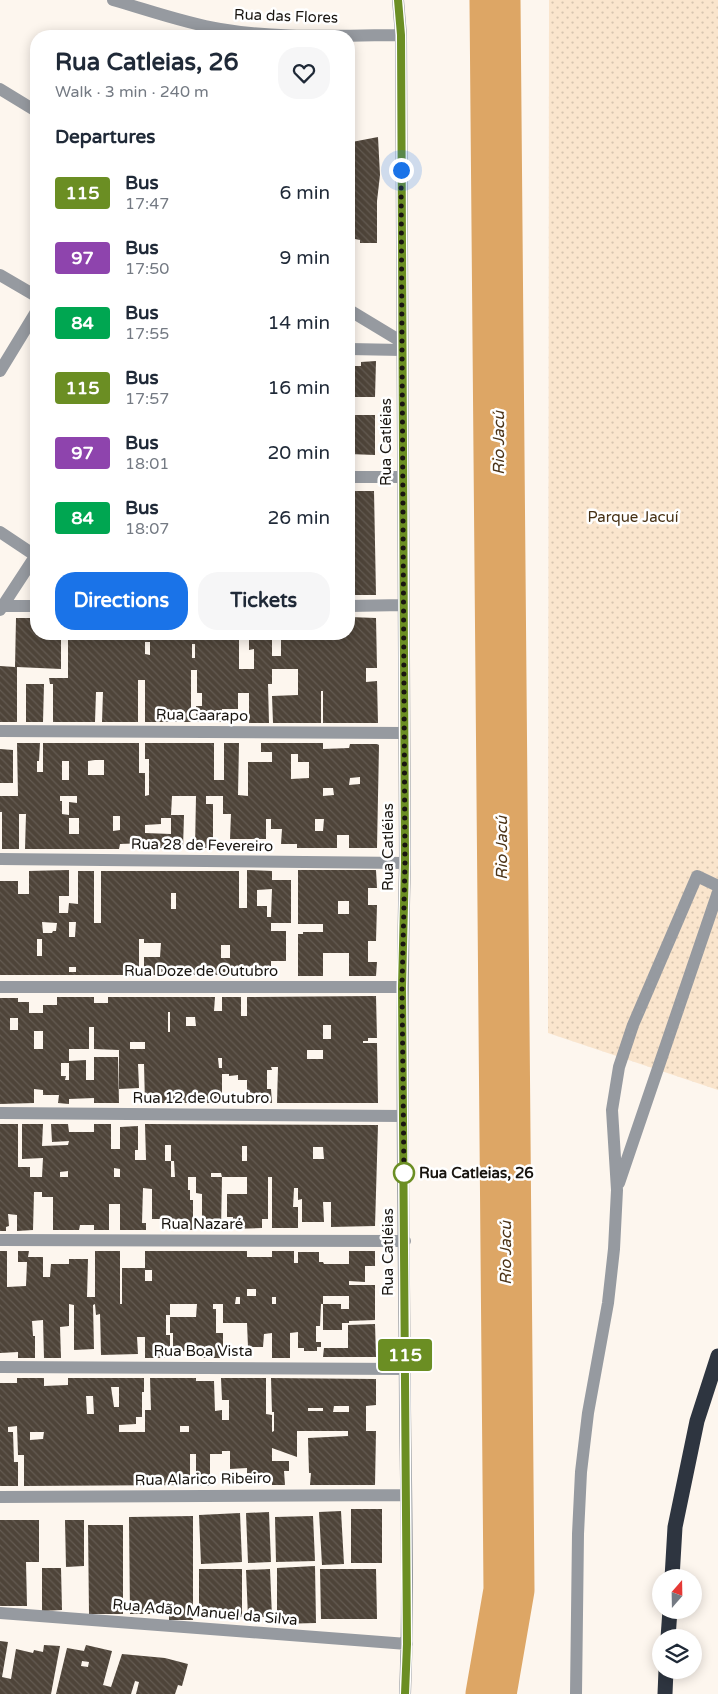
<!DOCTYPE html>
<meta charset="utf-8">
<style>
body{margin:0;font-family:"Varela Round",sans-serif;background:#f6f6f7;color:#1f2937;height:100vh;display:flex;flex-direction:column;font-size:19px;white-space:nowrap}
*{box-sizing:border-box;margin:0}
p{font-size:16px;color:#747a83}
.icon{flex:none;width:28px;height:28px;fill:none;stroke:currentColor;stroke-width:2;stroke-linecap:round;stroke-linejoin:round}
.map{position:relative;flex:1;overflow:hidden}
.side{position:absolute;left:30px;top:30px;width:325px;height:610px;display:flex;flex-direction:column;background:#fff;border-radius:20px;box-shadow:0 2px 12px #0003}
.side>*{flex:none}
.badge{padding:0 10px;border-radius:4px;font-size:18px;line-height:32px}
.needle{width:32px;rotate:20deg}
.buttons{position:absolute;left:652px;top:1569px;display:grid;gap:10px}
.buttons a{display:grid;place-items:center;width:50px;height:50px;border-radius:50%;background:#fff;box-shadow:0 2px 12px #0003;font-size:25px}
.you{position:absolute;width:25px;height:25px;margin:-12px;border:4px solid #fff;border-radius:50%;background:#1a73e8;box-shadow:0 0 0 8px #1a73e833}
.map>.badge{position:absolute;translate:-50% -50%;box-shadow:0 0 0 2px #fff}
h2{padding:0 25px;font-size:19px;line-height:45px}
.round{display:grid;place-items:center;flex:none;width:52px;height:52px;border-radius:20px;background:#f6f6f7}
.headline{display:flex;align-items:center;justify-content:space-between;height:85px;padding:0 25px}
h1{font-size:24px;font-weight:700;line-height:38px}
.primary-button{display:flex;gap:10px;margin-top:auto;padding:10px 25px}
.primary-button a{flex:1;height:58px;border-radius:20px;background:#1a73e8;color:#fff;font-size:20px;font-weight:700;line-height:58px;text-align:center}
.primary-button a+a{background:#f6f6f7;color:#1f2937}
ul{padding:0;list-style:none}
li{display:flex;align-items:center;gap:15px;height:65px;padding:0 25px}
li div{flex:1}
li b{display:block;font-size:19px}
li em{font-style:normal}
li .badge{min-width:55px;font-weight:700;text-align:center}
.map>svg:first-child{display:block}
.park{fill:url(#park-dots)}
.lines{fill:none;stroke-linecap:round;stroke-linejoin:round}
.river{stroke:#dda665;stroke-width:51}
.building{fill:url(#building-back-hatch);fill-rule:evenodd}
.minor{stroke:#969aa0;stroke-width:12}
.highway{stroke:#2e3540;stroke-width:15}
.line-casing{stroke:#fff;stroke-width:11}
.line{stroke:#6b8e23;stroke-width:8}
.walk{stroke:#191510;stroke-width:5;stroke-dasharray:0 9}
.stop-dot{fill:#fff;stroke:#6b8e23;stroke-width:2.5}
.labels{text-anchor:middle;dominant-baseline:central;stroke-width:5;stroke-linejoin:round;paint-order:stroke}
.street-label{font-size:15px;fill:#191510;stroke:#fff}
.park-label{font-size:15px;fill:#463013;stroke:#fff}
.stop-label{font-size:15px;font-weight:bold;fill:#191510;stroke:#fff;text-anchor:start}
.water-label{font-size:16px;font-style:italic;fill:#4b3317;stroke:#fff}
</style>
<div class="map">
<svg width="718" height="1694" viewBox="0 0 718 1694">
<defs>
<pattern id="park-dots" width="8" height="8" patternUnits="userSpaceOnUse" patternTransform="scale(1.25)"><rect width="8" height="8" fill="#fae5cd"/><path d="M2 2h.1M6 6h.1" fill="none" stroke="#d6c4af" stroke-width="1.8" stroke-linecap="round"/></pattern>
<pattern id="building-back-hatch" width="6" height="6" patternUnits="userSpaceOnUse" patternTransform="scale(1.25)"><rect width="6" height="6" fill="#4e4439"/><path d="M-1 5l2 2M0 0l6 6M5-1l2 2" fill="none" stroke="#645b52"/></pattern>
</defs>
<rect width="100%" height="100%" fill="#fdf6ee"/>
<path class="park" d="M549 0H718V1090L548 1033Z"/>
<g class="lines">
<path class="river" d="M491 1694 509 1590 495 0"/>
</g>
<path class="building" d="M378 137 380 175 377 201V243H360V240L355 239V224L352 225V219H349V201H354V196H349V158H353L352 142Z
M376 361 375 397H350L349 366H361V362Z
M349 415H375V455L349 454Z
M349 491H374L376 595H349Z
M349 617 376 618 377 668H366V682L377 681 378 723H323V691H321V723H273L272 696 298 695V669H272V684H268L269 723H249V693H238V709H222L221 722H196V706H202V693H197V670H191V722H145V680H138V722H102L103 692H96L95 722H53V684H50L49 678H68V636H76V634L146 635V634H239V669H254V649L249 650V634H349ZM272 640H281V656H272ZM145 642H150V655L145 654ZM192 644H195V658H192Z
M16 618H36V634H61V669L17 667V722H0V666L15 667Z
M26 684H44L43 722H26Z
M17 743H40L39 761H37V772H43V743H139V773H145V796L149 795V759H145V743H214V780H224V743H239L238 795 248 796V762H272V752H261V743H323V749L349 748 350 744H377L379 745 377 848H349V835H337V848H297V844H281L282 829H271V819H266V839H230L231 814H223V796H206V804H213V848H195L196 796H172L171 815H184L183 848H145V843L120 844 119 849H25L26 814H19V849H2V812H0V796H18ZM291 754H298V762H309V778L291 779ZM95 760H104V775H88V761ZM62 761H69V780H62ZM360 777V784L349 785 350 778ZM323 788H333L334 795 323 796ZM60 796H77V803L69 802V815L62 814V801H60ZM113 816H120V830L113 831ZM69 818H79V834H69ZM161 818H171V834L145 833V825L161 824ZM315 819H324L323 831H315Z
M0 749 13 750V783H0Z
M69 870V896H59V913H68L69 903 78 904V871H94V923H101V871H239V908H247V870L272 871V880H291V923H271V931H286V961H271V967H246V975H0V881H18V894H29V871ZM272 889 271 917H267V906H257V890ZM171 893H176V909H171ZM42 922 57 923 56 931H53L52 933H43ZM69 922H76L75 937H69ZM37 939H42V956H37ZM139 939H144V943H161L160 957H144V967H139ZM221 945H230V958H221ZM69 967H76V972H69Z
M298 870H376L377 888H368V905H377L376 941H368V962H377L376 976H349V953H323V976H298V934H303V932H323V924H298ZM338 901H349V914H338Z
M376 996 377 1038H368V1041H363V1043H377L378 1103H277L278 1067H271L272 1070H267V1089H271L272 1103H247V1080H238V1075L229 1076V1074H222V1103H145L144 1064H138L139 1088 119 1089V1050L94 1049V1027H89V1049H69V1061L86 1060V1080H94V1057H118L119 1103H94V1098L69 1099V1104L58 1103 59 1095H43V1090L34 1089V1103L0 1104V998H18V1002H29V1013H43V1005H57V997H94V1003H108V997H215L214 1011H222V997H241V1016H247V997ZM168 1012H170V1032H168ZM186 1017H195L196 1026H186ZM10 1018H18V1030H10ZM323 1025H331V1039H323ZM34 1031H43V1049H34ZM130 1042H145V1049H130ZM307 1050H323V1059H307ZM218 1058H222V1068H219ZM61 1063H69V1080H65L66 1076H61Z
M0 1124H18V1167H30V1177H42L43 1158 22 1159V1124H43L42 1146 68 1145 69 1141 52 1142 51 1124H68L69 1132H94V1124H111V1149H120V1127L138 1126V1150H135V1160H146L145 1124 378 1125 375 1226 331 1227V1202H323L324 1222H302V1199L298 1200V1188H294L293 1207H298V1228H272V1177H268V1219H262V1228L233 1229V1217H227V1194H247V1177H222L221 1173H211V1177H222L221 1229 202 1230V1194L196 1193V1177H188V1190H190V1200H193V1219H196V1230H171V1219H152V1189L143 1188 142 1223H146V1230H120V1204H109V1230H94V1225H80L79 1230H53V1197H42V1192H34L33 1230 17 1231V1215L8 1214 9 1226 6 1227V1231H0ZM165 1145H171V1161H174L175 1177H171V1161H165ZM242 1146H247V1161H242ZM313 1147H323L324 1159H313ZM114 1168 120 1169V1177H114ZM68 1171V1177H60V1172Z
M0 1251H7V1287L26 1286 27 1262H18V1251H29L28 1257H43V1277H50L51 1264H69V1259H88L87 1297H95V1251H120V1304H122V1268H145V1251H247V1257H272V1251H294V1263H298V1252H319V1262H323L324 1264H349V1251H375V1266H365V1282L349 1281V1285H375V1320L349 1321V1323H342V1330H323V1304H341V1309H349V1296H323V1304H321L320 1326H316V1342H321V1347H317V1351H304V1348H298V1332L290 1333V1358H272V1333L264 1334 263 1347H248L247 1323H223V1304H213V1309H216V1333H223V1358H197V1351H173V1333H170V1317H196L197 1304H170V1315H166V1335H170V1358H145V1337H137L138 1354 101 1355 100 1314 96 1315 95 1304 93 1305 94 1349 74 1350V1305L69 1304V1326L60 1327 61 1358H44L43 1320 32 1321 33 1336H35V1358H18V1352L0 1353ZM145 1270H152V1281H145ZM247 1289H256V1296H247ZM236 1297H240V1304H235ZM272 1297H276V1304H272Z
M375 1324 376 1357H323L324 1348H348V1325Z
M17 1378H44V1386L68 1385V1378H144V1392H142V1417H136V1424L119 1425V1432H145V1410H151L150 1378H196V1381H214L215 1411 222 1410V1420H229V1400H222L221 1378H266V1414L272 1415V1432L274 1431V1412H272L271 1378 376 1379V1405L366 1406V1431H376L375 1485H310L311 1473H309L308 1438 348 1436V1431H297V1457L272 1448V1461H289V1471H284L285 1485H272V1476H247V1468L230 1469V1451H222V1454H210V1486L196 1485V1454H190V1485L24 1486V1455H18L17 1426 8 1427V1432H13L14 1462H18V1486H0V1383H17ZM111 1387H119V1407H114ZM86 1396H93L94 1414H87ZM334 1406H349V1412H333ZM308 1408H323V1411H308ZM180 1426H189V1432H180ZM30 1432H44L43 1439 30 1440Z
M351 1509H382V1563H351Z
M341 1511 344 1564 322 1565 319 1512Z
M269 1512 271 1562 248 1563 246 1513Z
M240 1513 242 1562 201 1564 199 1515Z
M193 1516V1620H169V1607H150V1614H130L129 1517Z
M313 1516 315 1561 276 1562 275 1517Z
M0 1520H39V1562H26L27 1606H0Z
M65 1520H84V1566L66 1567Z
M88 1525H123V1614H89Z
M315 1566 316 1623 277 1624V1568Z
M42 1568H61L62 1610 42 1611Z
M199 1569H242V1617L199 1618Z
M270 1569 272 1617H248L246 1570Z
M320 1569H376L377 1619H321Z
M0 1641 8 1642 2 1677 11 1679 16 1649 33 1653 34 1650 43 1652 44 1645 60 1646 51 1694H0Z
M86 1645 112 1651 103 1685 111 1687 122 1654 165 1658 188 1664 182 1686 178 1685 175 1694H136L139 1682 135 1681 131 1694H56L67 1648 84 1651ZM82 1661 89 1662 88 1667 81 1666Z"/>
<g class="lines">
<path class="minor" d="M113 0C148 10 184 23 220 29 277 39 343 35 401 35
M398 0 401 35 405 863C400 1044 404 1225 405 1406 406 1502 409 1598 405 1694
M0 89 36 111
M0 275 36 296
M349 310 402 342
M349 349 402 350
M0 371 36 312
M349 477H402
M0 532 36 556
M2 606H36
M349 606 403 605
M0 610 36 555
M0 731 404 733
M0 859 405 863
M0 987H402
M0 1113 402 1116
M619 1183 718 892
M0 1240 405 1241
M0 1367 405 1369
M0 1497 406 1495
M0 1613 407 1644
M576 1694 578 1534 581 1472 588 1413 608 1303 614 1249 617 1190 612 1110 619 1067 633 1025 697 876 718 886"/>
<path class="highway" d="M672 1578 675 1527 697 1421 718 1356
M668 1638 670 1610
M665 1694 666 1670"/>
</g>
<g class="lines">
<g class="line-casing">
<path id="line" d="M398 0 401 35 405 863 402 987 407 1644 405 1694"/>
</g>
<use href="#line" class="line"/>
<path class="walk" d="M401 170 405 863 402 987 404 1177V1173"/>
</g>
<circle class="stop-dot" cx="404" cy="1173" r="10"/>
<g class="labels">
<g class="street-label">
<text transform="translate(286 16) rotate(2)">Rua das Flores</text>
<text transform="translate(386 442) rotate(-90)">Rua Catléias</text>
<text transform="translate(202 715) rotate(1)">Rua Caarapo</text>
<text transform="translate(202 845) rotate(1)">Rua 28 de Fevereiro</text>
<text transform="translate(388 847) rotate(-90)">Rua Catléias</text>
<text x="201" y="971">Rua Doze de Outubro</text>
<text x="201" y="1098">Rua 12 de Outubro</text>
<text x="202" y="1224">Rua Nazaré</text>
<text transform="translate(388 1252) rotate(-90)">Rua Catléias</text>
<text x="203" y="1351">Rua Boa Vista</text>
<text transform="translate(203 1479) rotate(-1)">Rua Alarico Ribeiro</text>
<text transform="translate(205 1612) rotate(5)">Rua Adão Manuel da Silva</text>
</g>
<g class="park-label">
<text x="633" y="517">Parque Jacuí</text>
</g>
<g class="stop-label">
<text x="419" y="1173">Rua Catleias, 26</text>
</g>
<g class="water-label">
<text transform="translate(499 443) rotate(-90)">Rio Jacú</text>
<text transform="translate(502 848) rotate(-90)">Rio Jacú</text>
<text transform="translate(506 1253) rotate(-90)">Rio Jacú</text>
</g>
</g>
</svg>
<div class="buttons">
<a><svg class="needle" viewBox="-14 -14 28 28"><path d="M0-13l5 13h-10z" fill="#e53935"/><path d="M0 13l5-13h-10z" fill="#747a83"/></svg></a>
<a><svg class="icon" aria-label="layers" viewBox="0 0 24 24"><path d="M12 4l9 5-9 5-9-5zM3 14l9 5 9-5"/></svg></a>
</div>
<div class="you" style="left:401px;top:170px"></div>
<b class="badge" style="left:405px;top:1355px;background:#6b8e23;color:#fff">115</b>
<section class="side">
<div class="headline"><div><h1>Rua Catleias, 26</h1><p>Walk · 3 min · 240 m</p></div><a class="round"><svg class="icon" aria-label="heart" viewBox="0 0 24 24"><path d="M12 20l-8-8c-3-5 5-10 8-4 3-6 11-1 8 4z"/></svg></a></div>
<h2>Departures</h2>
<ul>
<li><span class="badge" style="background:#6b8e23;color:#fff">115</span><div><b>Bus</b><p>17:47</p></div><em>6 min</em></li>
<li><span class="badge" style="background:#8e44ad;color:#fff">97</span><div><b>Bus</b><p>17:50</p></div><em>9 min</em></li>
<li><span class="badge" style="background:#00a651;color:#fff">84</span><div><b>Bus</b><p>17:55</p></div><em>14 min</em></li>
<li><span class="badge" style="background:#6b8e23;color:#fff">115</span><div><b>Bus</b><p>17:57</p></div><em>16 min</em></li>
<li><span class="badge" style="background:#8e44ad;color:#fff">97</span><div><b>Bus</b><p>18:01</p></div><em>20 min</em></li>
<li><span class="badge" style="background:#00a651;color:#fff">84</span><div><b>Bus</b><p>18:07</p></div><em>26 min</em></li>
</ul>
<div class="primary-button"><a>Directions</a><a>Tickets</a></div>
</section>
</div>
